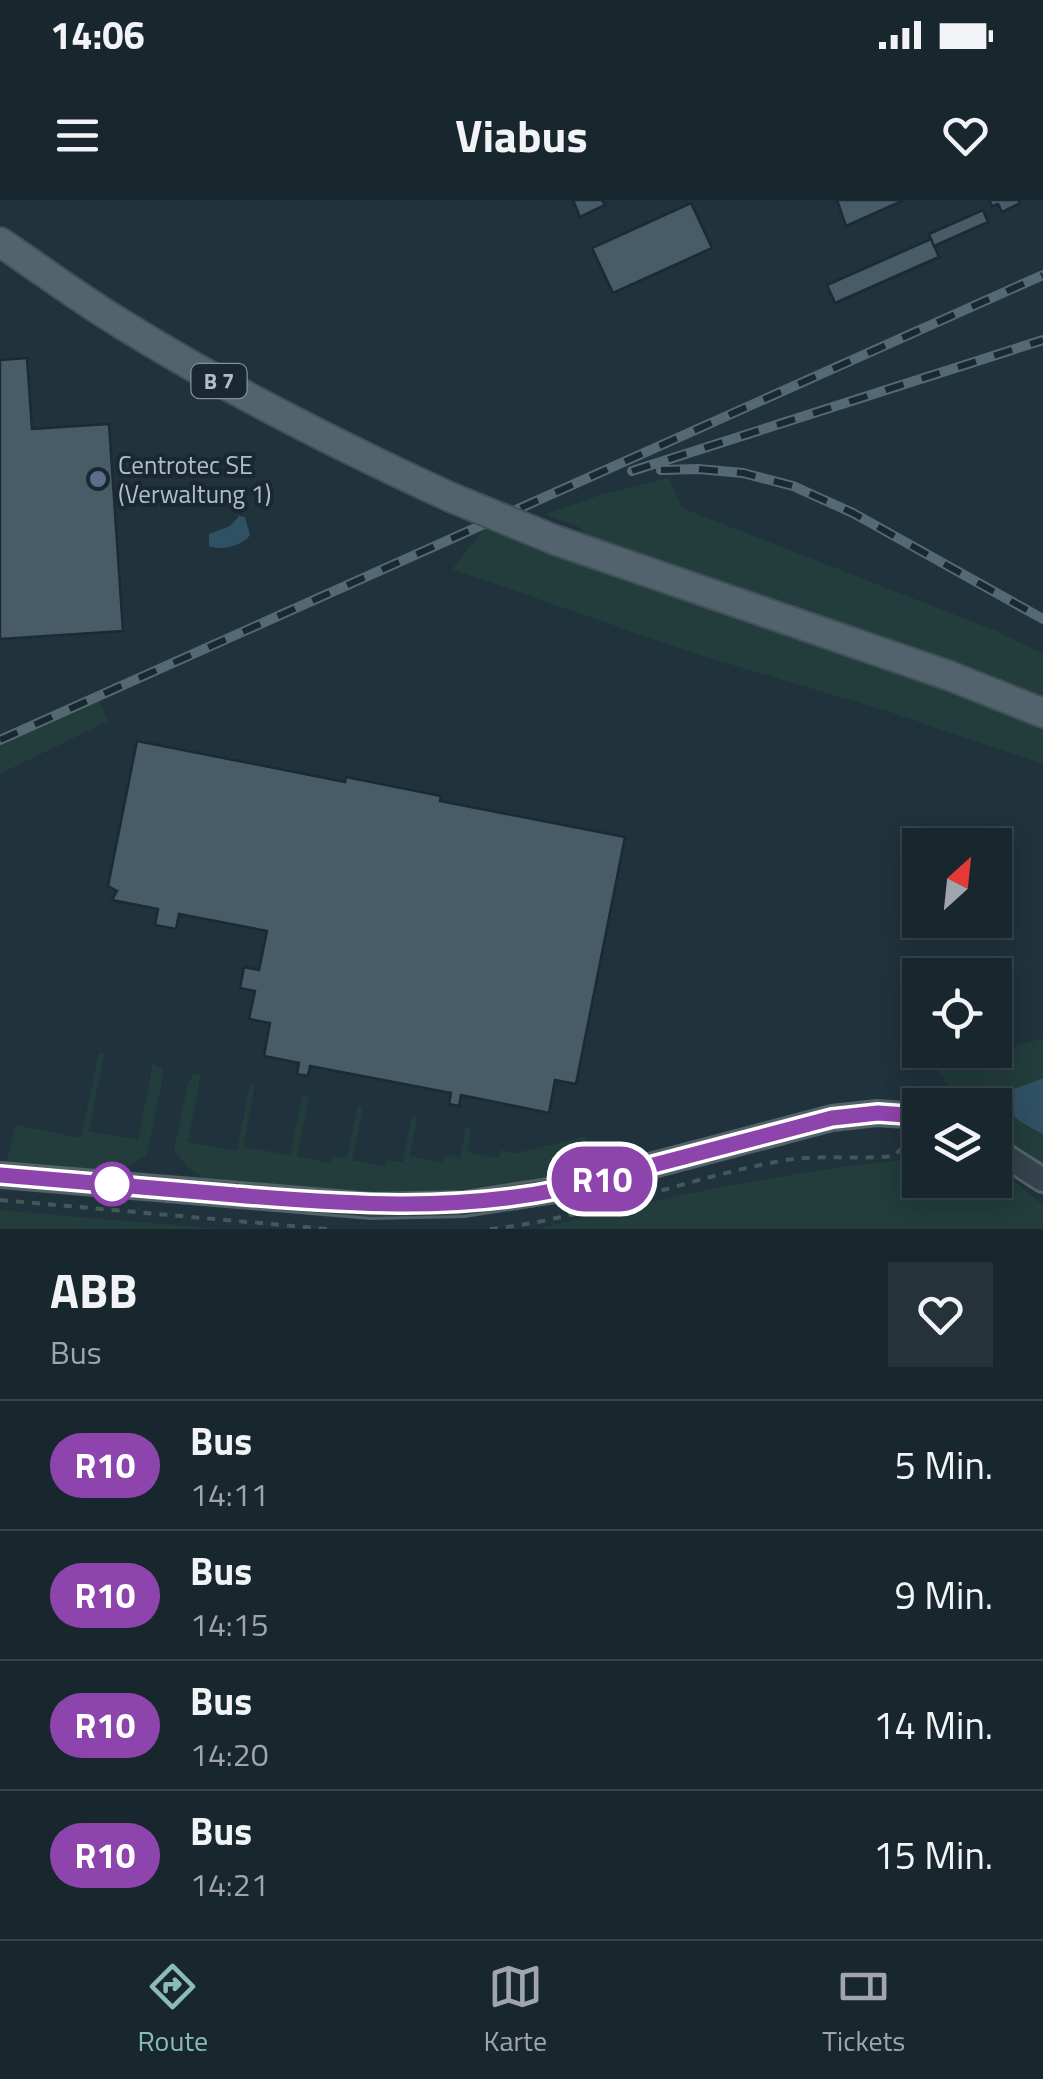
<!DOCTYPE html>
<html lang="de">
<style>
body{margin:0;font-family:"Titillium Web",sans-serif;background:#253239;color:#f1f3f6;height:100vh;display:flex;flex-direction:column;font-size:38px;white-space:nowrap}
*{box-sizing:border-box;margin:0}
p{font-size:32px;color:#9fa5aa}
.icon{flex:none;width:55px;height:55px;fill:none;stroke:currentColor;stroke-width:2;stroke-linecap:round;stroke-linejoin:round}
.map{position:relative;height:1029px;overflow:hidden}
.side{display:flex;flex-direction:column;background:#18262d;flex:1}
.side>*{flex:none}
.badge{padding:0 20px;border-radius:32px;font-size:35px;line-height:65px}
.needle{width:65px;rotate:27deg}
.controls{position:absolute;left:902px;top:628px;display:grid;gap:20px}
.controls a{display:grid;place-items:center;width:110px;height:110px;border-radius:0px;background:#18262d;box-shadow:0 5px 25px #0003,0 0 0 2px #364349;font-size:50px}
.map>.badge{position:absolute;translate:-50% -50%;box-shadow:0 0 0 5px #fff}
.round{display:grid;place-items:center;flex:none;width:105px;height:105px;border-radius:0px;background:#253239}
.overview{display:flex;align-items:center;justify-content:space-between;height:170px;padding:0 50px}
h1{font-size:48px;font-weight:700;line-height:75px}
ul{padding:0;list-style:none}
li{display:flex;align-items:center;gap:30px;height:130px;padding:0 50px;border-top:2px solid #364349}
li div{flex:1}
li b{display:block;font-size:38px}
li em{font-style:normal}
li .badge{min-width:110px;font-weight:700;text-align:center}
.status{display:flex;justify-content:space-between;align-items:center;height:70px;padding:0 50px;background:#18262d;direction:ltr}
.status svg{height:28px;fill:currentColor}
header{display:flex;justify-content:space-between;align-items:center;height:130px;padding:0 50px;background:#18262d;font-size:45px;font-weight:700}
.menu{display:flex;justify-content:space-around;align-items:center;height:140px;border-top:2px solid #364349;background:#18262d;font-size:28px;color:#9fa5aa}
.menu a{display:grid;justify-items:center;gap:5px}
.menu .selected{color:#8bbbb9}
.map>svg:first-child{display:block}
.green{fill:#223d3b}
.water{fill:#305163}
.building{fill:#485c68;stroke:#1b2a33;stroke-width:2.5}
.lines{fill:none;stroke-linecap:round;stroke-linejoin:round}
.tertiary-casing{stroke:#52616a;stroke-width:28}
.primary-casing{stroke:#404f58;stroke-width:32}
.path{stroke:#405a57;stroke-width:4;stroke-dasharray:8 8;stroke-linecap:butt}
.tertiary{stroke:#34434c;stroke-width:22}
.primary{stroke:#52636d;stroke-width:28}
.rail-casing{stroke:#556974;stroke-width:10}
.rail{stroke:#192831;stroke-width:6;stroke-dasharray:19;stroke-linecap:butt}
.primary-bridge-casing{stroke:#404f58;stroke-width:32;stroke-linecap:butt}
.primary-bridge{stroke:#52636d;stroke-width:28}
.line-casing{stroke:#fff;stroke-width:22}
.line{stroke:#8e44ad;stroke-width:15}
.service-dot{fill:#5c6f8a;stroke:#192831;stroke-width:4}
.stop-dot{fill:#fff;stroke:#8e44ad;stroke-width:5}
.labels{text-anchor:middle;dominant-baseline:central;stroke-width:8;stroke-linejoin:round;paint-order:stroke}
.shield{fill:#192831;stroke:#82919b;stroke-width:2.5}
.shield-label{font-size:22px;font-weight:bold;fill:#afbec8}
.poi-label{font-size:25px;fill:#afbec8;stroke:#192831;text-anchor:start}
</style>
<div class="status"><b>14:06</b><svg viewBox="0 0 49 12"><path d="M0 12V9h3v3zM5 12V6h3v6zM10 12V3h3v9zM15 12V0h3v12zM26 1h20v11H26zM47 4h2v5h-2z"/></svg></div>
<header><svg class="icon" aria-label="menu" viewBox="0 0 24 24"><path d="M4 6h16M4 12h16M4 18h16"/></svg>Viabus<svg class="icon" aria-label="heart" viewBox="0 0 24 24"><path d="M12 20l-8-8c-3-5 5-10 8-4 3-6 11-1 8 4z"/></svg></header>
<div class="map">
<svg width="1043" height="1029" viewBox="0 0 1043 1029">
<rect width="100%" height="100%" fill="#20323c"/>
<path class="green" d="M669 278 682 308 994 430 1043 454V499L579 334 581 328 545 314 603 294Z
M489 323 1043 526V564L887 511 693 453 452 369Z
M99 499 108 521 0 574V544Z
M1043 838V878L1011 890 1024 925 1043 934V964L995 936V905H962L936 868Z
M99 853 104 854 89 931 138 940 153 863 162 869 163 877 147 955 113 974 5 966 16 925 81 938Z
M201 873 188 942 237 951 250 883 255 884 243 947 290 955 303 894 309 896 297 956 330 963 332 956 347 958 358 905 363 907 352 960 385 967 387 960 403 962 412 916 417 918 410 956 442 963 444 955 460 958 466 927 471 929 467 952 499 958 501 950 517 953 586 936 580 972 443 992 402 994 212 984 188 968 174 950 188 882 193 875Z
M920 949V980H995V966L1043 1005V1029H539C662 997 783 972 909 959Z
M0 1010 219 1029H0Z"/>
<path class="water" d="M239 316 245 317 250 335C243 346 221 351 209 346V334L230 326Z
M1043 878V934C1025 925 998 913 1011 890Z"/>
<path class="building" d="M573 0H602L605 5 580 17Z
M837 0H904L846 26Z
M989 0H1019L1020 3 1002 12 998 4 992 6Z
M691 3 712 48 613 93 592 48Z
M983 10 988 22 934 46 929 34Z
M931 39 939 57 835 103 827 85Z
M27 158 32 229 109 224 123 431 0 439V160Z
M137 541 345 582 346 577 441 596 440 601 625 637 576 884 555 880 549 913 461 895 459 906 449 904 451 893 310 866 308 876 297 874 299 863 264 856 270 823 249 819 255 791 240 788 244 767 259 770 267 731 179 714 176 729 155 725 158 709 112 700 117 691 108 686Z"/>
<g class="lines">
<g class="tertiary-casing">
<path id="tertiary" d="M995 949 1043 980
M0 975 372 1006 464 1004 562 989 832 918 877 913 920 916"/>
</g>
<g class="primary-casing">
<path id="primary" d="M0 42C40 69 79 98 120 123 226 189 337 245 450 297
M555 340 950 476 1043 513"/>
</g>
<path class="path" d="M0 1000 327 1029
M490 1029C587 1019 683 979 780 961 818 954 856 960 894 956L903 947 910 934"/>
<use href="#tertiary" class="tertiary"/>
<use href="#primary" class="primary"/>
<g class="rail-casing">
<path id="rail" d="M661 270 698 269 743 273 793 286 853 313 1043 419
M632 271 1043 140
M0 540 1043 75"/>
</g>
<use href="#rail" class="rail"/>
<g class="primary-bridge-casing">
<path id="primary-bridge" d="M450 297 555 340"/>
</g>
<use href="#primary-bridge" class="primary-bridge"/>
</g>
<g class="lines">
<g class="line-casing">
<path id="line" d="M0 975C79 981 157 988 235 995 346 1004 452 1012 562 989L832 918 878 913 920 916"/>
</g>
<use href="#line" class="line"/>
</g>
<circle class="service-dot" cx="98" cy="279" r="10"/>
<circle class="stop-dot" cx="112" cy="984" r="20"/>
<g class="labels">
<rect class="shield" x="191.5" y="164" width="55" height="34" rx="8"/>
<g class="shield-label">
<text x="219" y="181">B 7</text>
</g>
<g class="poi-label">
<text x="118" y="265">Centrotec SE<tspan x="118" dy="29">(Verwaltung 1)</tspan></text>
</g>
</g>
</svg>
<div class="controls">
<a><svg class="needle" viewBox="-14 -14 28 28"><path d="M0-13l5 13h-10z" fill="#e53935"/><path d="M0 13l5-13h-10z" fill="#9fa5aa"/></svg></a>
<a><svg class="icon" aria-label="locate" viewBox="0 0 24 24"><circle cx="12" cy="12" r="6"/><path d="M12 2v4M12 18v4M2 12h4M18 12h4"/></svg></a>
<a><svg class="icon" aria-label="layers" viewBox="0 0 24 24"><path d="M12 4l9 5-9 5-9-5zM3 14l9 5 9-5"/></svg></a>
</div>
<b class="badge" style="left:602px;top:979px;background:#8e44ad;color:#fff">R10</b>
</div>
<section class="side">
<div class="overview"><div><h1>ABB</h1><p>Bus</p></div><a class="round"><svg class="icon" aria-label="heart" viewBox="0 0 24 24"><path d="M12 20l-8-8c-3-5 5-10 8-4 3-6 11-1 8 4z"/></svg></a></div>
<ul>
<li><span class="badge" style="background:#8e44ad;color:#fff">R10</span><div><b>Bus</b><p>14:11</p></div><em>5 Min.</em></li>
<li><span class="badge" style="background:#8e44ad;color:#fff">R10</span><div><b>Bus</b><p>14:15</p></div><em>9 Min.</em></li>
<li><span class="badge" style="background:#8e44ad;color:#fff">R10</span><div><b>Bus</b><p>14:20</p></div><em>14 Min.</em></li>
<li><span class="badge" style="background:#8e44ad;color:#fff">R10</span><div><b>Bus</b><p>14:21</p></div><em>15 Min.</em></li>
</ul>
</section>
<nav class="menu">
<a class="selected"><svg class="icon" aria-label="directions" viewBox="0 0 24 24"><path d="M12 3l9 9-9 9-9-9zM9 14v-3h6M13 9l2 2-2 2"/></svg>Route</a>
<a><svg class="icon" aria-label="map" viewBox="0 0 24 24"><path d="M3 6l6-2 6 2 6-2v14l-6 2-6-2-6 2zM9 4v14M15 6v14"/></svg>Karte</a>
<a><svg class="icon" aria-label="tickets" viewBox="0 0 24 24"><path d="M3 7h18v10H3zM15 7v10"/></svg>Tickets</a>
</nav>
